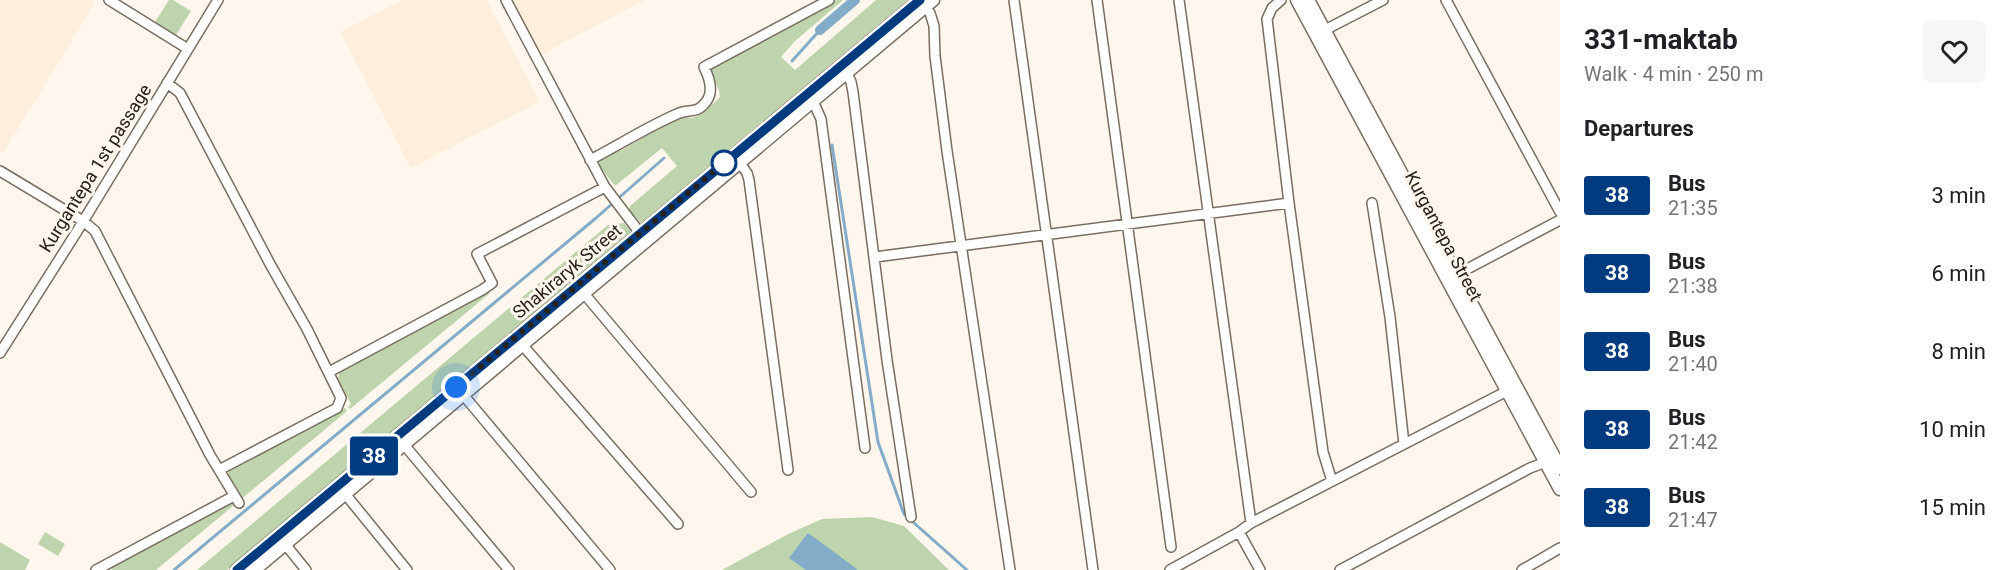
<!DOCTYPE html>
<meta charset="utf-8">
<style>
body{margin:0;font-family:Roboto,sans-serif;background:#f6f6f6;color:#202124;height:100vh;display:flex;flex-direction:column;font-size:22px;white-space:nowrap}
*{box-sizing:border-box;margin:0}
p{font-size:20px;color:#757577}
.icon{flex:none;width:33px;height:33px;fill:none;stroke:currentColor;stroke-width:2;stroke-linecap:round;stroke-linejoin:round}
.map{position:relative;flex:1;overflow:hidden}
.drawer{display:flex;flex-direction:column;background:#fff;width:450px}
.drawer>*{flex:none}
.badge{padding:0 12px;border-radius:4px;font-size:21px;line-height:39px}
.you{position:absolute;width:30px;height:30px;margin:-15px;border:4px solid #fff;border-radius:50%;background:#1a73e8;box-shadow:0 0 0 9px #1a73e833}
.map>.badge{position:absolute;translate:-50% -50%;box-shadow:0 0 0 3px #fff}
h2{padding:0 24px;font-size:22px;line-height:54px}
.round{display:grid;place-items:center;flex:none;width:63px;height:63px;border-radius:9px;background:#f6f6f6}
.summary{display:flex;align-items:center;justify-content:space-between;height:102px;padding:0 24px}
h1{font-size:28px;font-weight:700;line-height:45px}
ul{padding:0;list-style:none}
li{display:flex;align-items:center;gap:18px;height:78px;padding:0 24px}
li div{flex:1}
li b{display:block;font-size:22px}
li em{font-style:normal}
li .badge{min-width:66px;font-weight:700;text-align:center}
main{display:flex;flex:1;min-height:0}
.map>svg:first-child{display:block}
.built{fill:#fdefdc}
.green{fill:#bed4ac}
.water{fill:#82acc7}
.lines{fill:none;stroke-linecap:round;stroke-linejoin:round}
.stream{stroke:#82acc7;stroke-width:3}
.canal{stroke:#82acc7;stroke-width:10}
.minor-casing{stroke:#796d5f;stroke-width:12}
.major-casing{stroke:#796d5f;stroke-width:15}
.minor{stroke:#fff;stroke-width:9}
.major{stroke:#fff;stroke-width:12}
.line-casing{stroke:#fff;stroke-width:14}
.line{stroke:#003b80;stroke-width:9}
.walk{stroke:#27221c;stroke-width:6;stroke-dasharray:0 10.8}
.stop-dot{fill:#fff;stroke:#003b80;stroke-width:3}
.labels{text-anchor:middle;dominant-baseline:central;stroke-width:6;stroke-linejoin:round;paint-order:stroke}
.street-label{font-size:18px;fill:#27221c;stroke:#fff7ed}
</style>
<main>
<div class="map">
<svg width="1560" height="570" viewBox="0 0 1560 570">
<rect width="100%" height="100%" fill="#fff7ed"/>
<path class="built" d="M0 0H91L95 3 3 153 0 151Z
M403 0H487L540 102 411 168 340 32Z
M511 0H645L541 55Z"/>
<path class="green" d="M169 0H173L191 11 176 35 155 22Z
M836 0H843L795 41 781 57 795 70 876 0H908L641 223 629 210 630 206 677 166 662 148 615 186 600 167 599 162 605 156 622 150 678 117 692 118 704 113 720 97 719 90 710 74 713 65Z
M624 223 631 231 227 570H197L608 225Z
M490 292V293L350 409 348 407 351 404 338 379 339 373 344 369Z
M345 408 347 411 156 570H112L111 568 240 499 227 474 233 467Z
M872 517 904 526 949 570H722L788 534 822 519Z
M45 532 65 544 58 556 38 544Z
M0 542 30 560 25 570H0Z"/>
<path class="water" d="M808 533 857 569 856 570H806L789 558Z"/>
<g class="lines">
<path class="stream" d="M792 61 820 30
M832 145 878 442 904 514 967 570
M174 570 596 218 664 158"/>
<path class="canal" d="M820 30 855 0"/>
<g class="minor-casing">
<path id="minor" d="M109 0 188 49
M506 0 605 187 640 233
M1014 0 1093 570
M1097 0 1171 547
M1179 0 1251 523
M1281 0 1272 8 1267 19 1289 203 1323 452 1332 481
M1446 0 1560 212
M921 2 930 13 934 26 935 56 947 151 1010 570
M1321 32 1383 0
M845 69 851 82 853 92 887 360 911 517
M167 83 180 93 270 264 307 329 341 398 337 408 219 470
M813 101 821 119 865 448
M737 159 747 173 749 180 788 470
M590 160C619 145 647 127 677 114 689 108 696 115 706 102 714 92 709 77 704 67L829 0
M0 171 83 221 95 231 210 455 239 503
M1372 203 1390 317 1404 444
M875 257 1289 203
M1452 277 1560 220
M581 290 751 492
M518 340 678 524
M0 353 76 233 218 0
M329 372 482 290 492 283 477 254 605 187
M460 391 610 570
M401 441 509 570
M342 490 407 570
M1239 532 1260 570
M281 539 306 570
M96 570 234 496
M1170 570 1239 532 1251 523 1507 391
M1340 570 1530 468 1546 462
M1522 570 1560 548"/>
</g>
<g class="major-casing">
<path id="major" d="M1297 0 1560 489
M1308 0 1560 468
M237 570 920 0
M254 570 933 0"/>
</g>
<use href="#minor" class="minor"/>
<use href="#major" class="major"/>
</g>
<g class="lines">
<g class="line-casing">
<path id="line" d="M237 570 920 0"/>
</g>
<use href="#line" class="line"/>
<path class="walk" d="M456 387 724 163"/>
</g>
<circle class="stop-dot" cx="724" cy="163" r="12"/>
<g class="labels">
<g class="street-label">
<text transform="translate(95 168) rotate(-58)">Kurgantepa 1st passage</text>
<text transform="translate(1444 236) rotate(62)">Kurgantepa Street</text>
<text transform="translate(567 271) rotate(-40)">Shakiraryk Street</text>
</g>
</g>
</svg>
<div class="you" style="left:456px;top:387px"></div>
<b class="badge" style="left:374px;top:456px;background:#003b80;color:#fff">38</b>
</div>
<section class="drawer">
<div class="summary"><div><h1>331-maktab</h1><p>Walk · 4 min · 250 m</p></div><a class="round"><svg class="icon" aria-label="heart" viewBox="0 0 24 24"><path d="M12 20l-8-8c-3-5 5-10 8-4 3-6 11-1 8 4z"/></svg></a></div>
<h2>Departures</h2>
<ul>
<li><span class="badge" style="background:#003b80;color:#fff">38</span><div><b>Bus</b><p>21:35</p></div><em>3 min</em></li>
<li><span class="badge" style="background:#003b80;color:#fff">38</span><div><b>Bus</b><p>21:38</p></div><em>6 min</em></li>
<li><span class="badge" style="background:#003b80;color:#fff">38</span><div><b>Bus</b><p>21:40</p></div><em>8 min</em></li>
<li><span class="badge" style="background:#003b80;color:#fff">38</span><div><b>Bus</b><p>21:42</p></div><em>10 min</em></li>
<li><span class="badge" style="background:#003b80;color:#fff">38</span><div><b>Bus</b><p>21:47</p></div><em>15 min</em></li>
</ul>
</section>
</main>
